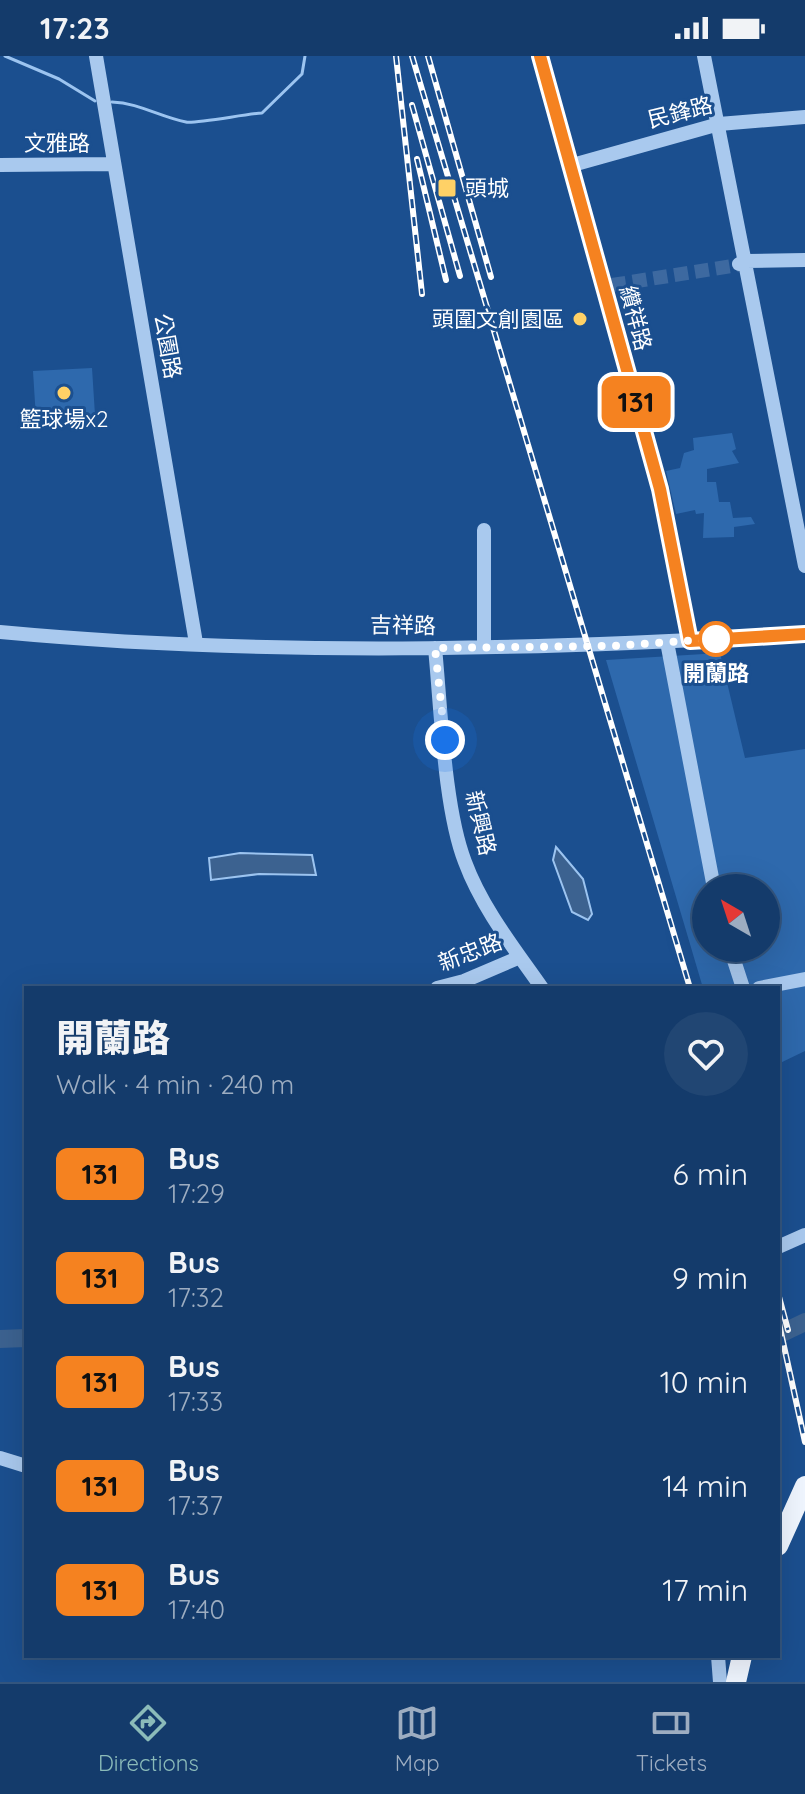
<!DOCTYPE html>
<meta charset="utf-8">
<style>
body{margin:0;font-family:Quicksand,"Noto Sans TC",sans-serif;background:#214673;color:#f1f3f6;height:100vh;display:flex;flex-direction:column;font-size:30px;white-space:nowrap}
*{box-sizing:border-box;margin:0}
p{font-size:26px;color:#9dadc1}
.icon{flex:none;width:44px;height:44px;fill:none;stroke:currentColor;stroke-width:2;stroke-linecap:round;stroke-linejoin:round}
.map{position:relative;flex:1;overflow:hidden}
.details{position:absolute;left:24px;top:930px;width:756px;height:672px;display:flex;flex-direction:column;background:#143b6b;border-radius:0px;box-shadow:0 8px 32px #0002,0 0 0 2px #33557e}
.details>*{flex:none}
.badge{padding:0 16px;border-radius:12px;font-size:28px;line-height:52px}
.needle{width:52px;rotate:321deg}
.tools{position:absolute;left:692px;top:818px;display:grid;gap:16px}
.tools a{display:grid;place-items:center;width:88px;height:88px;border-radius:50%;background:#143b6b;box-shadow:0 8px 32px #0002,0 0 0 2px #33557e;font-size:40px}
.you{position:absolute;width:40px;height:40px;margin:-20px;border:6px solid #fff;border-radius:50%;background:#1a73e8;box-shadow:0 0 0 12px #1a73e833}
.map>.badge{position:absolute;translate:-50% -50%;box-shadow:0 0 0 4px #fff}
.round{display:grid;place-items:center;flex:none;width:84px;height:84px;border-radius:42px;background:#214673}
.headline{display:flex;align-items:center;justify-content:space-between;height:136px;padding:0 32px}
h1{font-size:38px;font-weight:800;line-height:60px}
ul{padding:0;list-style:none}
li{display:flex;align-items:center;gap:24px;height:104px;padding:0 32px}
li div{flex:1}
li b{display:block;font-size:30px}
li em{font-style:normal}
li .badge{min-width:88px;font-weight:700;text-align:center}
.status{display:flex;justify-content:space-between;align-items:center;height:56px;padding:0 40px;background:#143b6b;direction:ltr}
.status svg{height:22px;fill:currentColor}
.tab-bar{display:flex;justify-content:space-around;align-items:center;height:112px;border-top:2px solid #33557e;background:#143b6b;font-size:22px;color:#9dadc1}
.tab-bar a{display:grid;justify-items:center;gap:4px}
.tab-bar .selected{color:#8bbbb9}
.map>svg:first-child{display:block}
.green{fill:#2e69ad;fill-rule:evenodd}
.water{fill:#3c6290;stroke:#9cc4f0;stroke-width:2}
.lines{fill:none;stroke-linecap:round;stroke-linejoin:round}
.stream{stroke:#9cc4f0;stroke-width:3}
.river{stroke:#3c6290;stroke-width:18}
.minor-tunnel{stroke:#3d69a0;stroke-width:14;stroke-dasharray:14 7;stroke-linecap:butt}
.minor{stroke:#a9c9ee;stroke-width:14}
.major{stroke:#f0f6ff;stroke-width:20}
.rail-casing{stroke:#fff;stroke-width:6}
.rail{stroke:#1b4f8f;stroke-width:3;stroke-dasharray:9;stroke-linecap:butt}
.line-casing{stroke:#fff;stroke-width:18}
.line{stroke:#f58220;stroke-width:12}
.walk{stroke:#fff;stroke-width:8;stroke-dasharray:0 14.4}
.poi-dot{fill:#ffd166;stroke:#1b4f8f;stroke-width:3}
.stop-dot{fill:#fff;stroke:#f58220;stroke-width:4}
.labels{text-anchor:middle;dominant-baseline:central;stroke-width:6;stroke-linejoin:round;paint-order:stroke}
.street-label{font-size:22px;fill:#fff;stroke:#1b4f8f}
.poi-label{font-size:22px;fill:#fff;stroke:#1b4f8f;text-anchor:start}
.stop-label{font-size:22px;font-weight:bold;fill:#fff;stroke:#1b4f8f}
</style>
<div class="status"><b>17:23</b><svg viewBox="0 0 49 12"><path d="M0 12V9h3v3zM5 12V6h3v6zM10 12V3h3v9zM15 12V0h3v12zM26 1h20v11H26zM47 4h2v5h-2z"/></svg></div>
<div class="map">
<svg width="805" height="1626" viewBox="0 0 805 1626">
<rect width="100%" height="100%" fill="#1b4f8f"/>
<path class="green" d="M92 312 95 359 36 363 33 315Z
M732 377 736 393 732 395 739 407 707 413V426H716L719 446H730L733 462 751 461 755 468 734 471V481L703 482 704 457 696 458 695 454 676 458 666 415 680 412 684 397 694 394 693 382Z
M720 597 745 702 805 693V995L778 1008V932H703L606 604ZM706 832H766V892H706Z"/>
<path class="water" d="M556 791 583 823 592 858 588 864 572 856 553 804Z
M240 797 312 799 316 819 259 818 211 824 209 802Z"/>
<g class="lines">
<path class="stream" d="M5 0 59 23 95 45
M112 46C139 47 160 61 186 66 194 68 246 58 262 57L302 18 305 0"/>
<path class="river" d="M778 1279 805 1266
M0 1283 26 1282"/>
<path class="minor-tunnel" d="M612 229 738 209"/>
<path class="minor" d="M96 0 196 587
M540 0 660 433 690 585
M704 0 805 510
M0 109 114 108
M569 110 719 68 805 61
M739 208 747 205 805 204
M484 474V591
M0 576C267 601 538 594 805 578
M667 586 714 832
M435 592C441 652 444 752 465 806 482 852 514 892 542 932
M730 892 743 932
M437 932 464 925 520 901
M759 932 805 923
M778 1191 805 1179
M0 1402 26 1410
M718 1600 720 1626"/>
<path class="major" d="M778 1490 805 1430
M736 1626 742 1600"/>
<g class="rail-casing">
<path id="rail" d="M396 0 422 238
M412 0 690 932
M428 0 491 221
M412 49 460 220
M417 103 446 224
M778 1237 788 1274
M778 1263 805 1386"/>
</g>
<use href="#rail" class="rail"/>
</g>
<g class="lines">
<g class="line-casing">
<path id="line" d="M540 0 660 433 690 585 805 578"/>
</g>
<use href="#line" class="line"/>
<path class="walk" d="M445 684 435 592 611 590 716 583"/>
</g>
<g class="poi-dot">
<rect x="437" y="122" width="20" height="20" rx="4"/>
<circle cx="580" cy="263" r="8"/>
<circle cx="64" cy="337" r="8"/>
</g>
<circle class="stop-dot" cx="716" cy="583" r="16"/>
<g class="labels">
<g class="street-label">
<text transform="translate(680 56) rotate(-14)">民鋒路</text>
<text x="57" y="87">文雅路</text>
<text transform="translate(636 262) rotate(75)">纘祥路</text>
<text transform="translate(168 290) rotate(80)">公園路</text>
<text transform="translate(403 569) rotate(1)">吉祥路</text>
<text transform="translate(481 767) rotate(77)">新興路</text>
<text transform="translate(470 896) rotate(-21)">新忠路</text>
</g>
<g class="poi-label">
<text x="465" y="132">頭城</text>
<text x="564" y="263" text-anchor="end">頭圍文創園區</text>
<text x="64" y="363" text-anchor="middle">籃球場x2</text>
</g>
<g class="stop-label">
<text x="716" y="617">開蘭路</text>
</g>
</g>
</svg>
<div class="tools">
<a><svg class="needle" viewBox="-14 -14 28 28"><path d="M0-13l5 13h-10z" fill="#e53935"/><path d="M0 13l5-13h-10z" fill="#9dadc1"/></svg></a>
</div>
<div class="you" style="left:445px;top:684px"></div>
<b class="badge" style="left:636px;top:346px;background:#f58220;color:#111">131</b>
<section class="details">
<div class="headline"><div><h1>開蘭路</h1><p>Walk · 4 min · 240 m</p></div><a class="round"><svg class="icon" aria-label="heart" viewBox="0 0 24 24"><path d="M12 20l-8-8c-3-5 5-10 8-4 3-6 11-1 8 4z"/></svg></a></div>
<ul>
<li><span class="badge" style="background:#f58220;color:#111">131</span><div><b>Bus</b><p>17:29</p></div><em>6 min</em></li>
<li><span class="badge" style="background:#f58220;color:#111">131</span><div><b>Bus</b><p>17:32</p></div><em>9 min</em></li>
<li><span class="badge" style="background:#f58220;color:#111">131</span><div><b>Bus</b><p>17:33</p></div><em>10 min</em></li>
<li><span class="badge" style="background:#f58220;color:#111">131</span><div><b>Bus</b><p>17:37</p></div><em>14 min</em></li>
<li><span class="badge" style="background:#f58220;color:#111">131</span><div><b>Bus</b><p>17:40</p></div><em>17 min</em></li>
</ul>
</section>
</div>
<nav class="tab-bar">
<a class="selected"><svg class="icon" aria-label="directions" viewBox="0 0 24 24"><path d="M12 3l9 9-9 9-9-9zM9 14v-3h6M13 9l2 2-2 2"/></svg>Directions</a>
<a><svg class="icon" aria-label="map" viewBox="0 0 24 24"><path d="M3 6l6-2 6 2 6-2v14l-6 2-6-2-6 2zM9 4v14M15 6v14"/></svg>Map</a>
<a><svg class="icon" aria-label="tickets" viewBox="0 0 24 24"><path d="M3 7h18v10H3zM15 7v10"/></svg>Tickets</a>
</nav>
